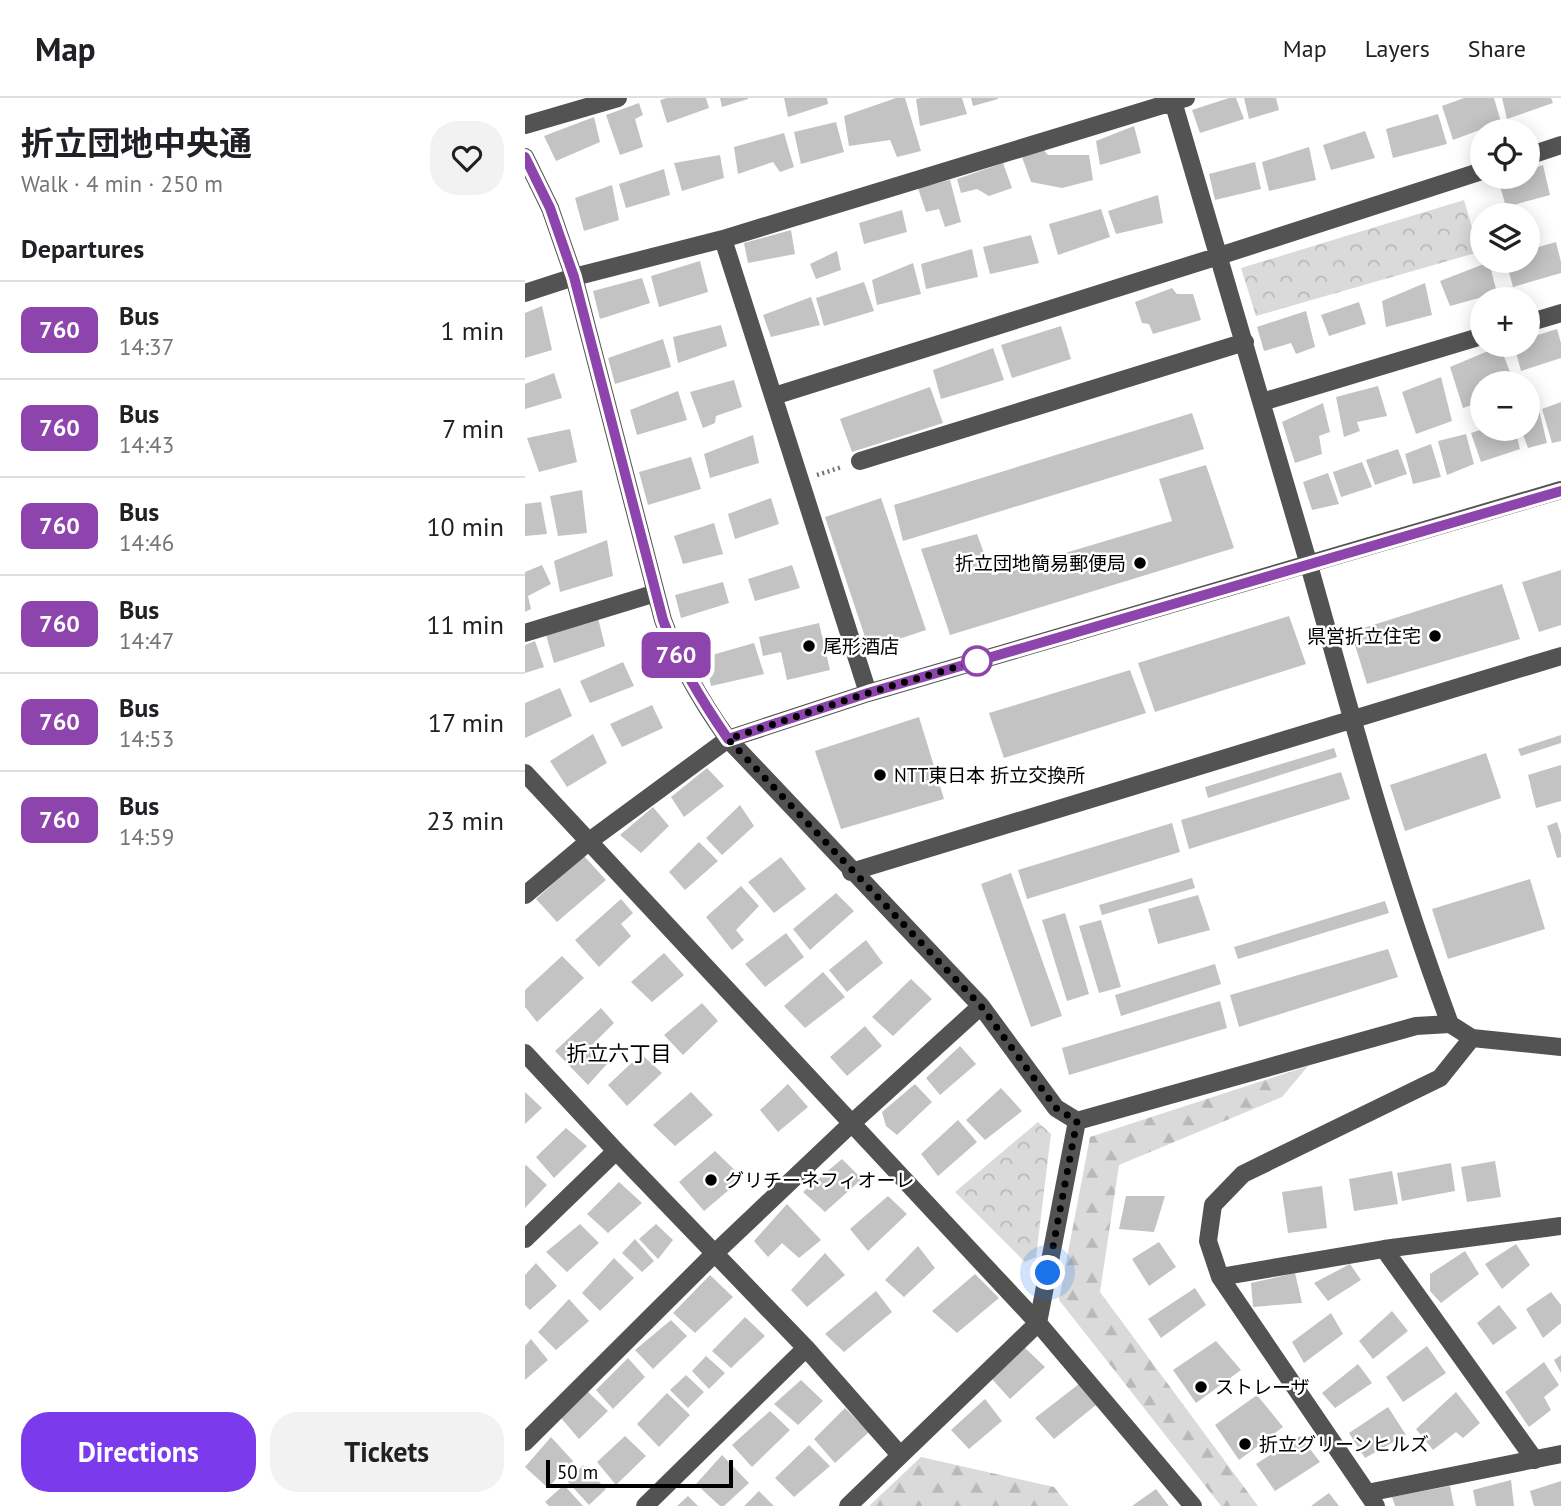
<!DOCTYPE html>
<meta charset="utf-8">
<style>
body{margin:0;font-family:"PT Sans","Noto Sans JP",sans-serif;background:#f2f2f2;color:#202124;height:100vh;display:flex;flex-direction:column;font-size:26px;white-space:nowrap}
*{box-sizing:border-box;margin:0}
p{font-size:23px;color:#757577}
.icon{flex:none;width:38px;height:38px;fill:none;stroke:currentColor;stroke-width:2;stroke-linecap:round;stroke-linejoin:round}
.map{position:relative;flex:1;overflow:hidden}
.panel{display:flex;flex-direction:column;background:#fff;width:525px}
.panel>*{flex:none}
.badge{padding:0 14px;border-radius:10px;font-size:24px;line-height:46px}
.fabs{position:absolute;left:945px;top:21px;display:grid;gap:14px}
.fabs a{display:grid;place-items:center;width:70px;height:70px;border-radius:50%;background:#fff;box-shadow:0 4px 18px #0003;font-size:35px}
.scale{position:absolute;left:21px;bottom:18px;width:187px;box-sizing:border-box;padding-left:7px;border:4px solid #000;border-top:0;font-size:19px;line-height:24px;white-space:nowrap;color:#000;-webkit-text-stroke:5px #fff;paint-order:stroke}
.you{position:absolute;width:35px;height:35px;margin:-18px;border:5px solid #fff;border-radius:50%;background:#1a73e8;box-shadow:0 0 0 10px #1a73e833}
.map>.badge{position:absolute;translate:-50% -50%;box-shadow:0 0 0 4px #fff}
h2{padding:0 21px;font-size:26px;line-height:63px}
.round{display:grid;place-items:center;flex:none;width:74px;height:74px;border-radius:28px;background:#f2f2f2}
.head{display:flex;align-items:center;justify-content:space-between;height:119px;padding:0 21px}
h1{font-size:33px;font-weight:700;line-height:52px}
.button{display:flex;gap:14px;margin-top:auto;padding:14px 21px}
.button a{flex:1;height:80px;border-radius:28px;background:#7c3aed;color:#fff;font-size:28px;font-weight:700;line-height:80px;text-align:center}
.button a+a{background:#f2f2f2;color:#202124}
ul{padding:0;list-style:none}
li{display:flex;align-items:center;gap:21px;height:98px;padding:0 21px;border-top:2px solid #e0e0e0}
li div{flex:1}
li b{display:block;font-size:26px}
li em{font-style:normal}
li .badge{min-width:77px;font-weight:700;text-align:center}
header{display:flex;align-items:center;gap:42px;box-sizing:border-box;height:98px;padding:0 35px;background:#fff;border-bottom:2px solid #e0e0e0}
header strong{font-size:33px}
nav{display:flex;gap:38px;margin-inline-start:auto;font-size:24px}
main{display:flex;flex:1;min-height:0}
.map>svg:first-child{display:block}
.forest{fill:url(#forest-firs)}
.park{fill:url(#park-crowns)}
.building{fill:#c3c3c3}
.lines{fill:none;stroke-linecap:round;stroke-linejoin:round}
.path{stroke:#757575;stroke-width:4.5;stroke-dasharray:2 3.5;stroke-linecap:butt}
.minor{stroke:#535353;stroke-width:18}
.line-casing{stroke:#fff;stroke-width:16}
.line{stroke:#8e44ad;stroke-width:10}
.walk{stroke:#000;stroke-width:7;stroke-dasharray:0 12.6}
.poi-dot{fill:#000;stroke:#fff;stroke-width:2.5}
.stop-dot{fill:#fff;stroke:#8e44ad;stroke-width:3.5}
.labels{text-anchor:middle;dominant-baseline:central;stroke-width:5;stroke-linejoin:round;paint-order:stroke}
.poi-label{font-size:19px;fill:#000;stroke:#fff;text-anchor:start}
.neighbourhood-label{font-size:21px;fill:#000;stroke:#fff}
</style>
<header>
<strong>Map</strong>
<nav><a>Map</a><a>Layers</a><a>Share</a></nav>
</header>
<main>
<section class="panel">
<div class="head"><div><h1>折立団地中央通</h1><p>Walk · 4 min · 250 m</p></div><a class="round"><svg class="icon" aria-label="heart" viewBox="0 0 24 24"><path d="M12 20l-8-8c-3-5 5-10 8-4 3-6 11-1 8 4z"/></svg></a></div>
<h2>Departures</h2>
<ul>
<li><span class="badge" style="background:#8e44ad;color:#fff">760</span><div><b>Bus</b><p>14:37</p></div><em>1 min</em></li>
<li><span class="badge" style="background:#8e44ad;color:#fff">760</span><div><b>Bus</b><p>14:43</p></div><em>7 min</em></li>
<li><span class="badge" style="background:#8e44ad;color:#fff">760</span><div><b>Bus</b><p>14:46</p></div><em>10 min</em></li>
<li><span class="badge" style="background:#8e44ad;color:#fff">760</span><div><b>Bus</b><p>14:47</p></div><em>11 min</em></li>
<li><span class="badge" style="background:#8e44ad;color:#fff">760</span><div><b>Bus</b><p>14:53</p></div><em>17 min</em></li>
<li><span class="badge" style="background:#8e44ad;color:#fff">760</span><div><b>Bus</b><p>14:59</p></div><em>23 min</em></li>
</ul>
<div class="button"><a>Directions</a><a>Tickets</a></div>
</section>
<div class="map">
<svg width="1036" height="1408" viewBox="0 0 1036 1408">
<defs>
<pattern id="forest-firs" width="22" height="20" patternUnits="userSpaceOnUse" patternTransform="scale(1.75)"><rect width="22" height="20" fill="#dadada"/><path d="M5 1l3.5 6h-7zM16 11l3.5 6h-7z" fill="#b9b9b9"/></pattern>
<pattern id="park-crowns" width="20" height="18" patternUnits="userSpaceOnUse" patternTransform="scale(1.75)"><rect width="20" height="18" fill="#dadada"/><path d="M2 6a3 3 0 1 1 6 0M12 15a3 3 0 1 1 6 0" fill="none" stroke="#b9b9b9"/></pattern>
</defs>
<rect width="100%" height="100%" fill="#fff"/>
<path class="forest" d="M783 968 757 999 594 1067 575 1194 733 1408H696L534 1202 565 1039Z
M396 1359 529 1389 544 1408H344Z"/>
<path class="park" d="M939 102 954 154 731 218 716 170Z
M513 1024 526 1036 511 1159 500 1164 430 1094Z"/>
<path class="building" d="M142 0H181L184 10 142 25 135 2Z
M195 0H223V1L197 9Z
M259 0H302L303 6 263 19Z
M371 0H380L396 53 372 59 365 42 324 48 319 18Z
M396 0H437L442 16 395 28 391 1Z
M446 0H473V1L448 8Z
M704 0H711L719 21 675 35 667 12Z
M719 0H751L754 12 724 21Z
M939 0H969L976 24 928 42 917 8Z
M977 0H1026L1028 5 982 21Z
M114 5 118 17 110 21 118 49 95 57 81 17Z
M913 16 922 46 868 60 861 31Z
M69 19 75 44 31 63 19 38Z
M311 24 319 54 276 66 269 34Z
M609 28 616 55 575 67 571 43Z
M840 33 850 60 806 72 798 47Z
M259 35 269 69 255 74 248 64 213 76 209 49Z
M784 49 791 82 744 93 737 64Z
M517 50 523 57H564L568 82 537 90 506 84 497 59Z
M195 57 199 80 157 93 149 65Z
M730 64 736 91 690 102 684 76Z
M478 65 487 90 464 98 452 91 436 95 432 81Z
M1018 67 1025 97 981 109 973 81 1003 79V72Z
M139 71 145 97 101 110 94 86Z
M425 82 436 124 420 129 414 111 401 114 393 90Z
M87 87 94 122 59 133 50 100Z
M633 97 638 125 591 136 583 113Z
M576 111 585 139 533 157 524 126Z
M377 112 382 134 339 146 334 125Z
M266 132 270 156 223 165 219 145Z
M506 137 514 165 465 176 458 149Z
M1031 144 1036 164V175L988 189 981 163H1003V152Z
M447 151 453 179 401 191 396 166Z
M312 153 316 172 291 181 285 166Z
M175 163 183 194 134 209 126 178Z
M964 164 972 195 925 208 915 183Z
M388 165 396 196 352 207 347 182Z
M117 180 125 205 75 221 68 193Z
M339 184 349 213 299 228 291 200Z
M900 185 907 217 861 229 857 203Z
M647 190 652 196H668L676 222 628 236 624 226 617 225 610 204Z
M286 199 295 227 246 239 238 217Z
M834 204 841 226 804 238 796 217Z
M17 208 27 252 0 260V215Z
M781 213 790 249 771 256 766 245 739 253 732 229Z
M196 227 202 248 153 265 148 239Z
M536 228 546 261 487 280 476 247Z
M1032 231 1036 245V260L996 273 989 247H1003V240Z
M138 241 146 269 90 286 83 260Z
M975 248 985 274 957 285 954 288 956 304 938 310 925 269Z
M468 250 479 282 416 301 408 272Z
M29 275 37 300 0 311V286Z
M916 279 927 323 891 336 877 294Z
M209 282 217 309 191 318 190 325 178 330 165 294Z
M853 288 862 318 832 324 835 333 819 339 811 299Z
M405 289 418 325 327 354 315 321Z
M153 293 162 322 112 337 105 312Z
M1036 304V343L1027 345 1017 311Z
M798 305 805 334 794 338 797 356 770 365 757 324Z
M1014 312 1022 345 1003 350 996 331H1003V316Z
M667 315 679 351 378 443 369 407Z
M45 331 52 364 14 374 2 340Z
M958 331H990L995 351 956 364 946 335Z
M941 336 949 366 922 377 913 343Z
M228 337 234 365 185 380 179 356Z
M906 346 916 379 888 386 880 356Z
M873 351 882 376 850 387 841 362Z
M166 359 176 391 123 407 114 374Z
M837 364 847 389 816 399 808 374Z
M681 367 709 450 425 537 396 451 452 436 467 477 647 423 634 381Z
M803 375 814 406 787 412 778 384Z
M57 392 62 435 33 438 25 398Z
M246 400 254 426 210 441 203 416Z
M356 400 401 532 344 551 300 419Z
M16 404 22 436 0 438V406Z
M189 425 198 456 158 466 149 438Z
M82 442 88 478 35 494 29 463Z
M17 467 26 486 3 498 6 511 0 514V474Z
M267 467 275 490 230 503 223 481Z
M1036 472V527L1014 534 997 484Z
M198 484 204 505 156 520 150 497Z
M977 486 995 541 842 586 826 534Z
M764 518 781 566 630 614 613 565Z
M73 520 80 548 29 565 21 537Z
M294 525 305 572 262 582 256 554 238 558 234 539Z
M10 543 19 569 0 575V547Z
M229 545 239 576 186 588 180 559Z
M98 564 109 588 65 605 55 583Z
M605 572 621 615 479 660 464 615Z
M35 590 47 618 0 640V605Z
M127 607 138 630 97 649 85 626Z
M394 619 419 701 316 731 290 653Z
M68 636 82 665 42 689 25 663Z
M1036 637V645L996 658 993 651Z
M809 650 812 659 683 700 680 689Z
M961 655 976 700 880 733 865 687Z
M1036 667V703L1011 710 1003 677Z
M182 670 199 688 159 719 146 699Z
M816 674 825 701 664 751 656 722Z
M215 707 229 728 197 757 181 740Z
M128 709 144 728 116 755 95 737Z
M1032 724 1036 736V759L1032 760 1022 728Z
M647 725 655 754 502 801 493 772Z
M174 744 193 763 160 792 144 774Z
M59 758 81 782 32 824 11 801Z
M256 759 281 791 249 815 223 784Z
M486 775 537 918 506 929 456 786Z
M667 780 670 790 577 817 574 807Z
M1005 781 1020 831 923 861 907 811Z
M216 788 234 808 211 832 219 842 207 852 181 819Z
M311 795 329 813 285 852 268 831Z
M673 797 685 832 633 846 623 811Z
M96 801 108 815 96 826 106 838 74 869 50 842Z
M860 803 864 815 713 861 709 849Z
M540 815 564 896 542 903 517 822Z
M576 822 596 889 574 895 554 828Z
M261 835 279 859 240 889 220 866Z
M341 842 358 865 322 894 304 872Z
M863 851 873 879 714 929 705 897Z
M139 855 159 877 127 904 106 884Z
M37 858 59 880 12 924 0 909V892Z
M690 866 696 886 596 918 590 897Z
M298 874 320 899 280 930 259 908Z
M386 881 407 901 368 938 347 919Z
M695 903 702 930 544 977 537 950Z
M177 905 193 923 158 957 139 937Z
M76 910 89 925 65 949 82 966 63 987 30 953Z
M340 928 357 948 322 978 305 959Z
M435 948 451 966 415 997 401 980Z
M116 956 137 975 102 1008 83 987Z
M263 986 283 1009 253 1034 235 1012Z
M390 986 407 1004 372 1037 361 1028 357 1014Z
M476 990 497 1013 460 1042 441 1022Z
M0 994 17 1010 0 1026Z
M166 994 188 1017 150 1048 128 1027Z
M433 1022 452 1044 413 1078 396 1056Z
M41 1030 62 1048 29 1080 11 1059Z
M190 1053 218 1080 179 1113 154 1084Z
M317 1061 337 1081 300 1114 278 1094Z
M970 1063 976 1099 942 1104 936 1069Z
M926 1065 930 1093 877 1103 872 1075Z
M1 1067 22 1087 0 1110V1068Z
M867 1073 873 1106 829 1113 824 1081Z
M94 1084 117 1105 83 1135 62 1116Z
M797 1088 802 1130 763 1135 757 1094Z
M363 1098 382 1116 343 1153 325 1131Z
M601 1098H640L629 1134 594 1131Z
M262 1106 296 1142 274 1160 257 1145 243 1159 229 1143Z
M55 1126 74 1145 42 1174 21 1154Z
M131 1126 148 1142 133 1161 114 1141Z
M110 1141 129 1163 117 1174 97 1155Z
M634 1144 651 1169 624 1188 607 1161Z
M991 1146 1005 1167 977 1191 960 1166Z
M393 1148 410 1170 379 1199 360 1182Z
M940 1153 954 1176 916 1205 905 1193V1176Z
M300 1155 320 1177 282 1209 266 1192Z
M89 1160 109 1180 75 1213 57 1195Z
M11 1165 32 1188 5 1212 0 1207V1177Z
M825 1166 836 1182 803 1203 789 1185Z
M770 1175 777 1205 728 1209 726 1185Z
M450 1176 474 1200 432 1235 407 1213Z
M185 1177 208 1199 170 1235 148 1215Z
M670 1190 681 1207 636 1240 623 1221Z
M351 1193 367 1214 319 1254 300 1236Z
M1026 1194 1036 1207V1225L1018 1240 1001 1211Z
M44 1201 64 1223 31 1252 13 1234Z
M974 1207 992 1230 968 1247 952 1225Z
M867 1213 883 1233 848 1261 834 1243Z
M806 1215 818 1236 779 1265 767 1244Z
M220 1219 240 1238 206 1270 187 1253Z
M146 1222 162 1238 128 1271 110 1252Z
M6 1241 23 1262 0 1282V1248Z
M691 1243 716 1272 671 1305 648 1272Z
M902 1248 921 1275 878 1304 861 1279Z
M499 1249 520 1269 485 1301 467 1281Z
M1036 1257V1275L1029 1262Z
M181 1258 200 1275 184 1291 167 1273Z
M103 1260 120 1279 88 1311 71 1292Z
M1019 1264 1034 1287 1019 1299 1026 1312 1004 1329 980 1294Z
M833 1266 847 1285 810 1310 797 1295Z
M161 1277 179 1294 163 1310 145 1292Z
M276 1282 298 1303 273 1327 249 1306Z
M554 1286 571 1307 529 1341 510 1320Z
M62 1293 83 1313 54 1341 36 1320Z
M931 1294 955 1325 938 1340 931 1334 908 1352 891 1331Z
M142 1295 165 1317 134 1349 112 1326Z
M732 1297 758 1329 714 1362 690 1327Z
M460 1301 477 1323 444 1351 426 1332Z
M863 1309 881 1337 840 1360 824 1335Z
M320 1310 344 1334 310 1365 289 1341Z
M245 1313 265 1332 227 1369 207 1347Z
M100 1338 121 1358 91 1387 72 1364Z
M775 1338 795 1364 750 1393 731 1366Z
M26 1339 48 1363 23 1390 0 1369Z
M284 1347 305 1368 269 1399 250 1380Z
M197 1357 224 1385 199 1408H195L171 1386Z
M58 1367 81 1391 64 1407 43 1384Z
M986 1382 989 1408H951L948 1392Z
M1036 1383V1408H1009L1005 1393Z
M39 1387 58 1408H24L20 1404Z
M925 1388 929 1408H870L867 1399Z
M631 1391 644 1408H607Z
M234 1393 249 1408H219Z
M804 1395 814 1408H786Z
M163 1398 173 1408H152Z"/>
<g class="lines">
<path class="path" d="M292 377 317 369"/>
<path class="minor" d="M647 0C692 156 739 311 784 467 827 621 869 776 925 926
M0 27 93 0
M1003 58 1036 47
M0 59 25 110 49 179 138 522C154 566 176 603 203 641L456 908 531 1010 552 1023 891 928 925 926 947 940 1036 949
M198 141 343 595
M0 195 49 179 198 141 661 0
M1003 225 1036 215
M249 298 694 158 957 73
M737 304 957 238
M335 363 720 244
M0 535 131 495
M0 675 513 1225 668 1408
M326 774 1036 558
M0 797 63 744 203 641 343 595 1036 392
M0 955 91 1053 281 1250 375 1357
M0 1141 91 1053
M859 1151 1010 1362
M695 1179 859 1151 1036 1128
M0 1344 191 1154 326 1026 456 908
M842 1395 1036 1356
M120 1408 281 1250
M323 1408 513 1225 552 1023
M851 1408 695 1179 683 1143 688 1107 718 1076 915 980 947 940"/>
</g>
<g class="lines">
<g class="line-casing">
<path id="line" d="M0 59 25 110 49 179 138 522C154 566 177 603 203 641L343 595 1036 393"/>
</g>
<use href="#line" class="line"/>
<path class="walk" d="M452 563 343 595 203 641 456 908 531 1010 552 1023 523 1175"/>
</g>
<g class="poi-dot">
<circle cx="615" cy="465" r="7"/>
<circle cx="910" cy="538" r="7"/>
<circle cx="284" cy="548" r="7"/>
<circle cx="355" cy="677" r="7"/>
<circle cx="186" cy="1082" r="7"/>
<circle cx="676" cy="1289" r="7"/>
<circle cx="720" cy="1346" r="7"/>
</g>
<circle class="stop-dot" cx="452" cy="563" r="14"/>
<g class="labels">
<g class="poi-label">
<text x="601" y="465" text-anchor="end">折立団地簡易郵便局</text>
<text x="896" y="538" text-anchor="end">県営折立住宅</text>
<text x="298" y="548">尾形酒店</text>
<text x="369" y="677">NTT東日本 折立交換所</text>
<text x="200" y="1082">グリチーネフィオーレ</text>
<text x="690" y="1289">ストレーザ</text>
<text x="734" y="1346">折立グリーンヒルズ</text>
</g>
<g class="neighbourhood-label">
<text x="94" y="955">折立六丁目</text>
</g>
</g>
</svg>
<div class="fabs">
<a><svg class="icon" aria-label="locate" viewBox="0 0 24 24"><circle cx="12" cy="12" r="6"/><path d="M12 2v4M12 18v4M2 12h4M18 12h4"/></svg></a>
<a><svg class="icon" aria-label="layers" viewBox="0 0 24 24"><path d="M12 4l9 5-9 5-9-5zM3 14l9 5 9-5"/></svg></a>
<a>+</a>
<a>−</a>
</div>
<div class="scale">50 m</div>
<div class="you" style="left:523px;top:1175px"></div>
<b class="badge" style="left:151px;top:557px;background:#8e44ad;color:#fff">760</b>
</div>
</main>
